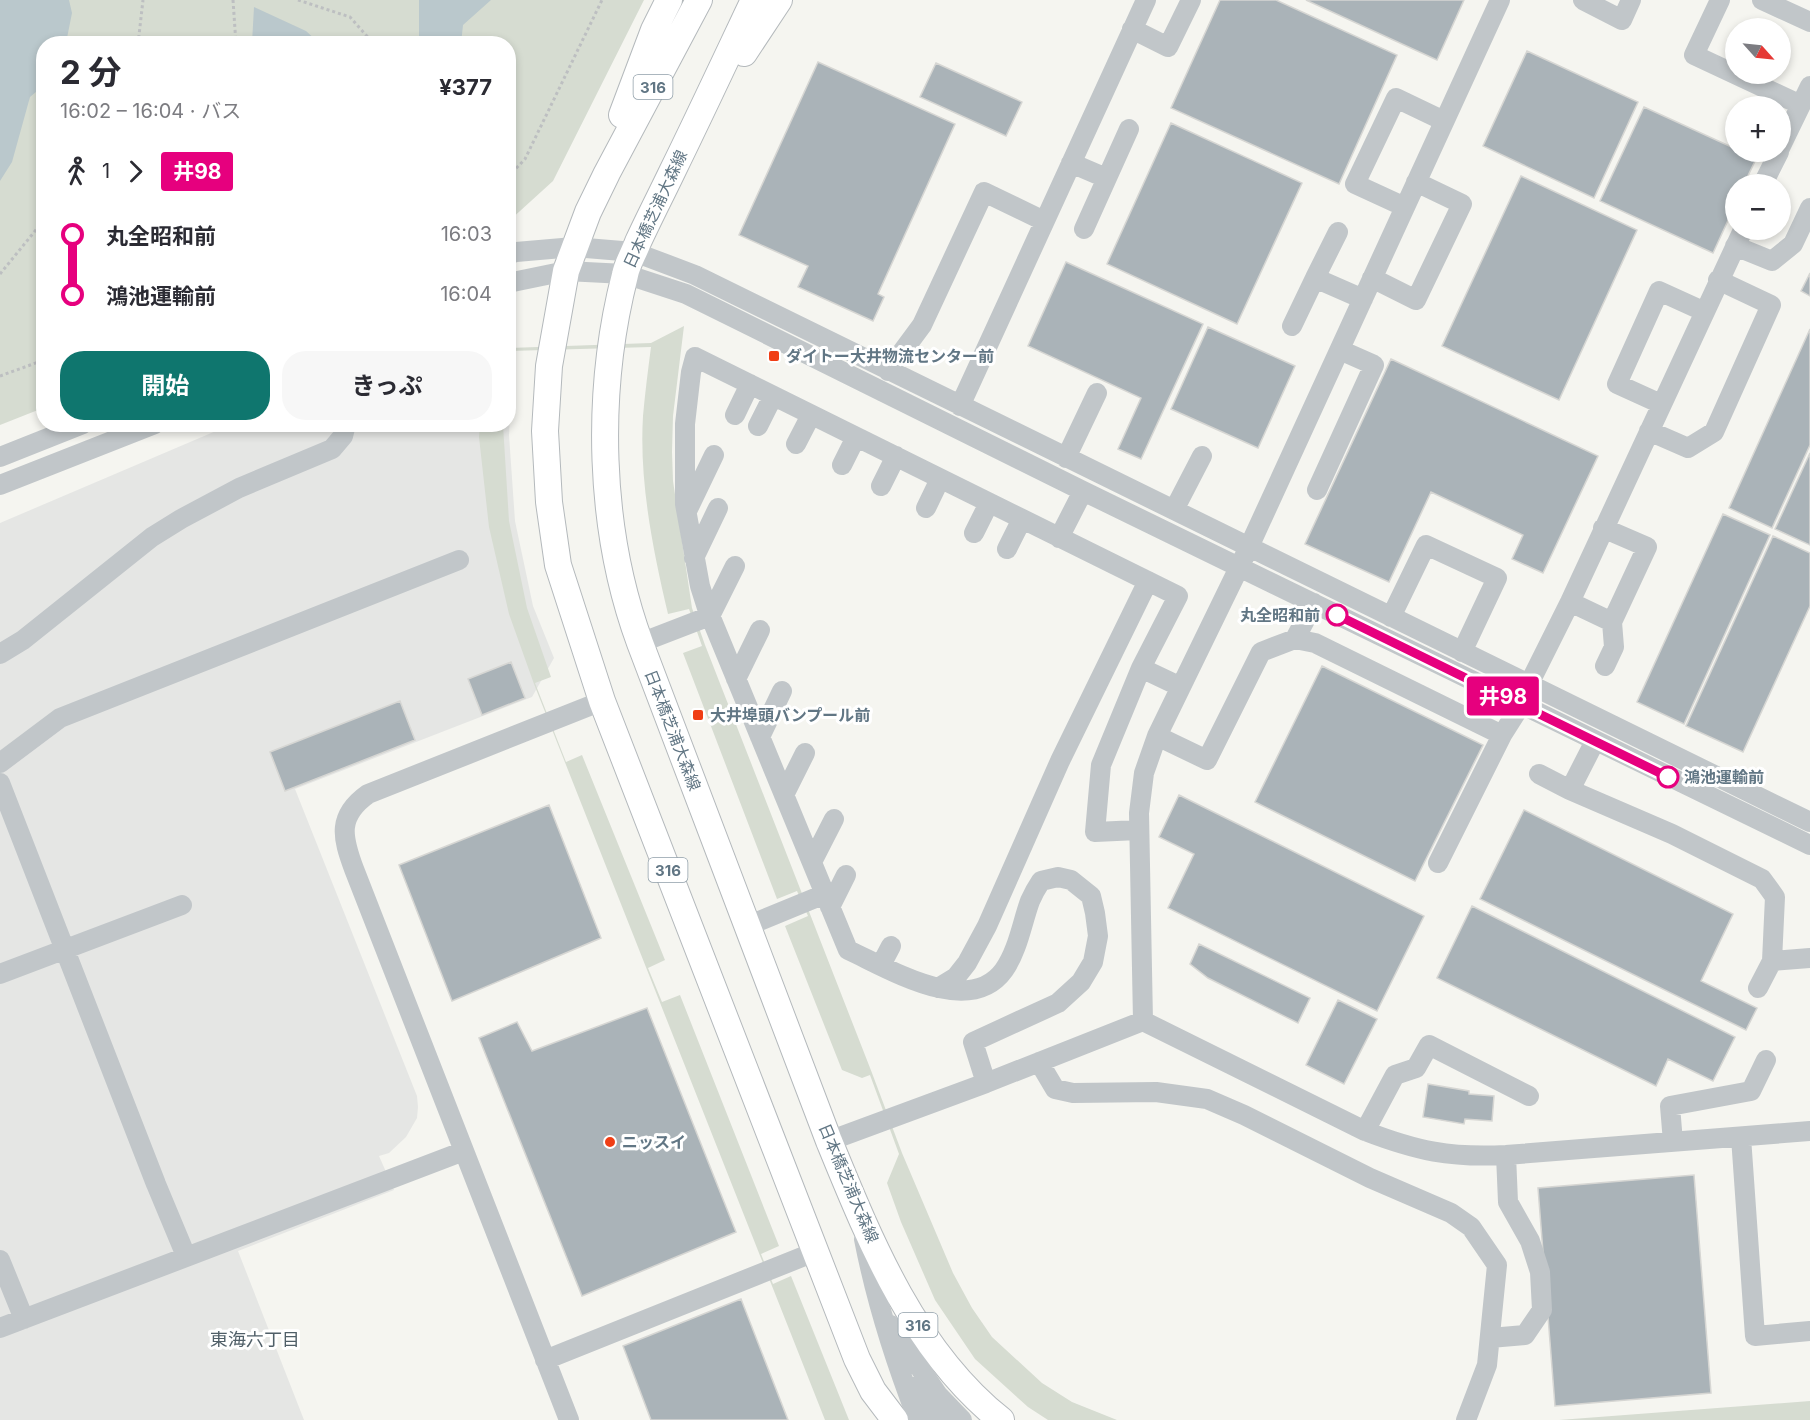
<!DOCTYPE html>
<html lang="ja">
<meta charset="utf-8">
<style>
body{margin:0;font-family:Inter,"Noto Sans JP",sans-serif;background:#f7f7f7;color:#2b2b33;height:100vh;display:flex;flex-direction:column;font-size:22px;white-space:nowrap}
*{box-sizing:border-box;margin:0}
p{font-size:20px;color:#7c7c81}
.icon{flex:none;width:33px;height:33px;fill:none;stroke:currentColor;stroke-width:2;stroke-linecap:round;stroke-linejoin:round}
.map{position:relative;flex:1;overflow:hidden}
.sheet{position:absolute;left:36px;top:36px;width:480px;height:396px;display:flex;flex-direction:column;background:#fff;border-radius:24px;box-shadow:0 3px 9px #0003}
.sheet>*{flex:none}
.badge{padding:0 12px;border-radius:4px;font-size:21px;line-height:39px}
.needle{width:39px;rotate:117deg}
.controls{position:absolute;left:1725px;top:18px;display:grid;gap:12px}
.controls a{display:grid;place-items:center;width:66px;height:66px;border-radius:50%;background:#fff;box-shadow:0 3px 9px #0003;font-size:30px}
.map>.badge{position:absolute;translate:-50% -50%;box-shadow:0 0 0 3px #fff}
.legs{display:flex;align-items:center;gap:9px;height:66px;padding:0 24px;font-size:20px}
.legs p{margin-inline-start:auto}
.overview{display:flex;align-items:center;justify-content:space-between;height:102px;padding:0 24px}
h1{font-size:33px;font-weight:700;line-height:45px}
.cta{display:flex;gap:12px;margin-top:auto;padding:12px 24px}
.cta a{flex:1;height:69px;border-radius:24px;background:#0f766e;color:#fff;font-size:24px;font-weight:700;line-height:69px;text-align:center}
.cta a+a{background:#f7f7f7;color:#2b2b33}
ul{padding:0 24px;list-style:none}
li{display:flex;align-items:center;gap:21px;height:60px;font-size:22px}
li i{display:grid;place-items:center;width:9px;height:100%;margin:0 8px;background:currentColor}
li i::after{content:'';width:15px;height:15px;margin:-8px;border:4px solid;border-radius:50%;background:#fff}
li p{margin-inline-start:auto}
li:first-child i{background:linear-gradient(#0000 50%,currentColor 0)}
li:last-child i{background:linear-gradient(currentColor 50%,#0000 0)}
.map>svg:first-child{display:block}
.built{fill:#e5e6e4}
.green{fill:#d6dcd1}
.water{fill:#bac8cc}
.building{fill:#aab3b8;stroke:#d6d6d3;stroke-width:1.5}
.lines{fill:none;stroke-linecap:round;stroke-linejoin:round}
.major-casing{stroke:#b4b9bc;stroke-width:28}
.path{stroke:#bdbfc1;stroke-width:3;stroke-dasharray:3 3;stroke-linecap:butt}
.minor{stroke:#c1c6c9;stroke-width:20}
.major{stroke:#fff;stroke-width:26}
.line-1-casing{stroke:#fff;stroke-width:14}
.line-1{stroke:#e6007e;stroke-width:9}
.poi-dot{fill:#f03e15;stroke:#fff;stroke-width:2}
.stop-1-dot{fill:#fff;stroke:#e6007e;stroke-width:3}
.labels{text-anchor:middle;dominant-baseline:central;stroke-width:6;stroke-linejoin:round;paint-order:stroke}
.shield{fill:#fff;stroke:#909fa9;stroke-width:1.5}
.shield-label{font-size:15px;font-weight:bold;fill:#617684}
.street-label{font-size:16px;fill:#617684;stroke:#fff}
.poi-label{font-size:16px;font-weight:bold;fill:#617684;stroke:#fff;text-anchor:start}
.stop-label{font-size:16px;font-weight:bold;fill:#617684;stroke:#fff;text-anchor:end}
.neighbourhood-label{font-size:18px;fill:#505f68;stroke:#fff}
</style>
<div class="map">
<svg width="1810" height="1420" viewBox="0 0 1810 1420">
<rect width="100%" height="100%" fill="#f5f5f0"/>
<path class="built" d="M509 349 513 352 509 435 515 521 533 606 554 658 532 697 295 789 417 1096 418 1107 417 1118 406 1137 389 1153 379 1156 394 1190 238 1251 304 1420H0V523L230 425 508 424Z"/>
<path class="green" d="M0 0H644L553 181 509 221 508 44H44L43 408 0 425Z
M684 326 673 416 672 452 673 481 692 608 705 645 872 1073 902 1153 953 1273 972 1308 992 1337 1042 1383 1072 1402 1117 1420H1048L1028 1407 975 1359 935 1300 901 1222 887 1183 899 1154 870 1075 862 1078 842 1070 785 926 808 916 797 891 777 899 683 653 702 646 689 609 668 614C653 550 639 482 643 416 645 393 648 370 651 347L509 351V348L651 343Z
M480 425H503L509 521 527 608 551 677 535 683 566 762 582 755 665 960 648 968 662 1002 680 995 779 1246 761 1254 773 1284 791 1276 849 1420H825L534 684 509 614 489 527 479 437Z
M1810 1401V1420H1559Z"/>
<path class="water" d="M0 0H69L72 13 66 43 44 44 43 86 30 97 12 162 0 181Z
M419 0H491L463 25 461 44 419 43Z
M254 7 306 31 319 43H252Z"/>
<path class="building" d="M1220 0H1276L1397 55 1339 184 1171 108Z
M1306 0H1464L1437 60Z
M1527 51 1638 102 1594 198 1483 146Z
M818 62 955 124 878 294 884 297 873 321 798 287 808 266 739 235Z
M936 63 1022 102 1006 136 920 97Z
M1644 107 1736 149V152H1741L1756 159 1744 184H1736V203L1713 253 1600 201Z
M1171 123 1302 183 1237 324 1107 264Z
M1521 176 1637 230 1559 400 1442 346Z
M1066 262 1203 324 1141 459 1118 449 1141 398 1028 346Z
M1810 273V296L1801 291Z
M1208 327 1295 366 1258 448 1171 409Z
M1810 329V445L1772 528 1729 508Z
M1391 359 1598 456 1543 573 1512 559 1523 535 1431 492 1389 582 1305 544Z
M1810 453V545L1775 529Z
M1723 514 1770 535 1684 724 1637 702Z
M1773 536 1810 553V606L1743 752 1686 726Z
M511 662 525 698 482 715 468 679Z
M1322 666 1483 745 1415 881 1255 802Z
M400 701 415 740 285 791 270 752Z
M1179 795 1424 916 1377 1011 1168 908 1194 854 1159 837Z
M549 805 601 938 452 1001 399 865Z
M1524 810 1733 914 1701 981 1757 1008 1746 1030 1480 899Z
M1472 906 1735 1037 1713 1081 1668 1059 1656 1086 1437 978Z
M1199 944 1310 998 1298 1023 1208 978 1190 964Z
M1338 1000 1377 1019 1344 1084 1306 1065Z
M647 1008 736 1232 582 1296 479 1038 517 1022 532 1051Z
M1428 1084 1469 1091V1094L1494 1096 1492 1121 1465 1119 1464 1124 1423 1117Z
M1694 1175 1711 1393 1555 1406 1538 1188Z
M741 1299 788 1420H651L623 1346Z"/>
<g class="lines">
<g class="major-casing">
<path id="major" d="M699 0 607 173 588 212 566 271 549 366 545 431 549 502 558 565 602 701 857 1359 873 1391 895 1420
M754 0C727 57 700 115 672 172 661 195 649 218 638 242 634 253 627 264 625 275 595 392 598 529 640 643L829 1141C870 1241 914 1351 1001 1420
M744 53 779 0
M622 115 654 30 669 0"/>
</g>
<path class="path" d="M233 0 236 44
M298 0 350 17 374 44
M138 44 143 0
M508 177 525 159 602 0
M0 274 44 220
M0 376 44 360"/>
<path class="minor" d="M1583 0 1622 20 1631 0
M1720 0 1694 55 1801 105
M1762 0 1810 22
M1132 29 1168 47 1191 0
M1780 148 1810 86
M1071 163 1106 178
M1763 184 1779 152
M1405 207 1355 184 1396 98 1444 121
M1084 229 1129 129
M1338 232 1315 278 1363 299
M1735 246 1772 261 1793 244 1810 208
M508 255 516 252 574 247 634 252 695 275 1810 822
M1372 278 1416 300 1462 204 1416 182
M508 283 566 271 625 274 686 294 1083 491 1810 845
M1292 326 1315 278
M888 371 922 325 984 192 1044 221
M1661 404 1617 384 1659 291 1703 311
M960 406 1146 0
M735 415 750 384
M758 426 773 396
M1649 431 1688 448 1714 432 1771 305 1718 280
M796 444 811 415
M0 457 83 424
M1066 458 1097 393
M842 465 856 437
M0 485 155 424
M881 486 896 456
M1317 490 1374 365 1340 350
M926 508 940 479
M688 509 714 455
M1174 510 1202 456
M1603 528 1647 547 1612 622 1614 647 1605 666
M974 533 989 503
M1059 538 1083 491
M1007 549 1022 519
M694 558 718 508
M1570 602 1612 622
M1391 617 1426 545 1497 578 1462 652
M1295 639 1315 643 1502 735 1521 705
M640 643 710 616 735 566
M0 654 23 640 152 537 181 519 239 488 332 449 343 436 346 424
M1141 668 1181 687
M736 679 760 630
M1529 684 1570 602 1743 230
M1157 736 1207 760 1261 652 1295 639 1314 603
M760 737 782 691
M0 763 60 718 459 560
M1539 774 1570 790 1595 741
M0 783 156 1184 186 1256
M1570 790 1672 834 1762 879 1775 897 1772 961 1810 958
M784 795 805 753
M812 862 834 819
M1438 863 1502 735
M830 907 846 875
M747 926 825 894
M881 965 891 946
M0 974 182 905
M938 988 956 977 967 963 987 926 1060 761 1148 581
M1758 988 1772 961
M1143 1021 1139 813 1144 773 1157 736 1249 547 1500 0
M1039 1062 1055 1089 1073 1093 1156 1092 1207 1099 1244 1115 1370 1178 1451 1213 1471 1227 1497 1265 1487 1365 1466 1420
M986 1083 973 1042 1058 1003 1081 982 1093 962 1098 936 1095 913 1091 896 1071 880 1058 877 1041 881C1037 887 1033 894 1030 901 1022 923 1018 950 1004 970 969 1019 888 968 848 950L707 608 700 586 685 504V424L691 372 695 357 1178 596 1141 668 1101 765 1095 832 1138 830
M1365 1131 1395 1075 1416 1068 1429 1045 1529 1096
M1741 1137 1755 1336 1810 1331
M829 1141 986 1083 1143 1021 1365 1131C1417 1151 1450 1158 1506 1155L1810 1131
M1673 1142 1670 1106 1751 1091 1766 1060
M864 1239C876 1301 895 1361 918 1420
M0 1260 24 1319
M891 1325 938 1395 962 1420
M0 1328 464 1151
M1490 1338 1525 1335 1542 1310 1540 1272 1530 1241 1508 1202 1506 1155
M545 1360 817 1251
M913 1387 938 1420
M569 1420 354 869C342 837 337 816 368 794L602 701"/>
<use href="#major" class="major"/>
</g>
<g class="lines">
<g class="line-1-casing">
<path id="line-1" d="M1337 615 1668 777"/>
</g>
<use href="#line-1" class="line-1"/>
</g>
<g class="poi-dot">
<rect x="768" y="350" width="12" height="12" rx="3"/>
<rect x="692" y="709" width="12" height="12" rx="3"/>
<circle cx="610" cy="1142" r="6"/>
</g>
<g class="stop-1-dot">
<circle cx="1337" cy="615" r="10"/>
<circle cx="1668" cy="777" r="10"/>
</g>
<g class="labels">
<g class="shield">
<rect x="633.5" y="75" width="39" height="24" rx="4.5"/>
<rect x="648.5" y="858" width="39" height="24" rx="4.5"/>
<rect x="898.5" y="1313" width="39" height="24" rx="4.5"/>
</g>
<g class="shield-label">
<text x="653" y="87">316</text>
<text x="668" y="870">316</text>
<text x="918" y="1325">316</text>
</g>
<g class="street-label">
<text transform="translate(655 209) rotate(-65)">日本橋芝浦大森線</text>
<text transform="translate(673 730) rotate(69)">日本橋芝浦大森線</text>
<text transform="translate(849 1183) rotate(67)">日本橋芝浦大森線</text>
</g>
<g class="poi-label">
<text x="786" y="356">ダイトー大井物流センター前</text>
<text x="710" y="715">大井埠頭バンプール前</text>
<text x="622" y="1142">ニッスイ</text>
</g>
<g class="stop-label">
<text x="1320" y="615">丸全昭和前</text>
<text x="1684" y="777" text-anchor="start">鴻池運輸前</text>
</g>
<g class="neighbourhood-label">
<text x="255" y="1339">東海六丁目</text>
</g>
</g>
</svg>
<div class="controls">
<a><svg class="needle" viewBox="-14 -14 28 28"><path d="M0-13l5 13h-10z" fill="#e53935"/><path d="M0 13l5-13h-10z" fill="#7c7c81"/></svg></a>
<a>+</a>
<a>−</a>
</div>
<b class="badge" style="left:1503px;top:696px;background:#e6007e;color:#fff">井98</b>
<section class="sheet">
<div class="overview"><div><h1>2 分</h1><p>16:02 – 16:04 · バス</p></div><b>¥377</b></div>
<div class="legs"><svg class="icon" aria-label="walk" viewBox="0 0 24 24"><circle cx="13" cy="4" r="2"/><path d="M13 8l-2 6 4 7M11 14l-3 7M7 12l3-4h3l4 4"/></svg>1<svg class="icon" aria-label="forward" viewBox="0 0 24 24"><path d="M9 5l7 7-7 7"/></svg><b class="badge" style="background:#e6007e;color:#fff">井98</b></div>
<ul>
<li><i style="color:#e6007e"></i><b>丸全昭和前</b><p>16:03</p></li>
<li><i style="color:#e6007e"></i><b>鴻池運輸前</b><p>16:04</p></li>
</ul>
<div class="cta"><a>開始</a><a>きっぷ</a></div>
</section>
</div>
